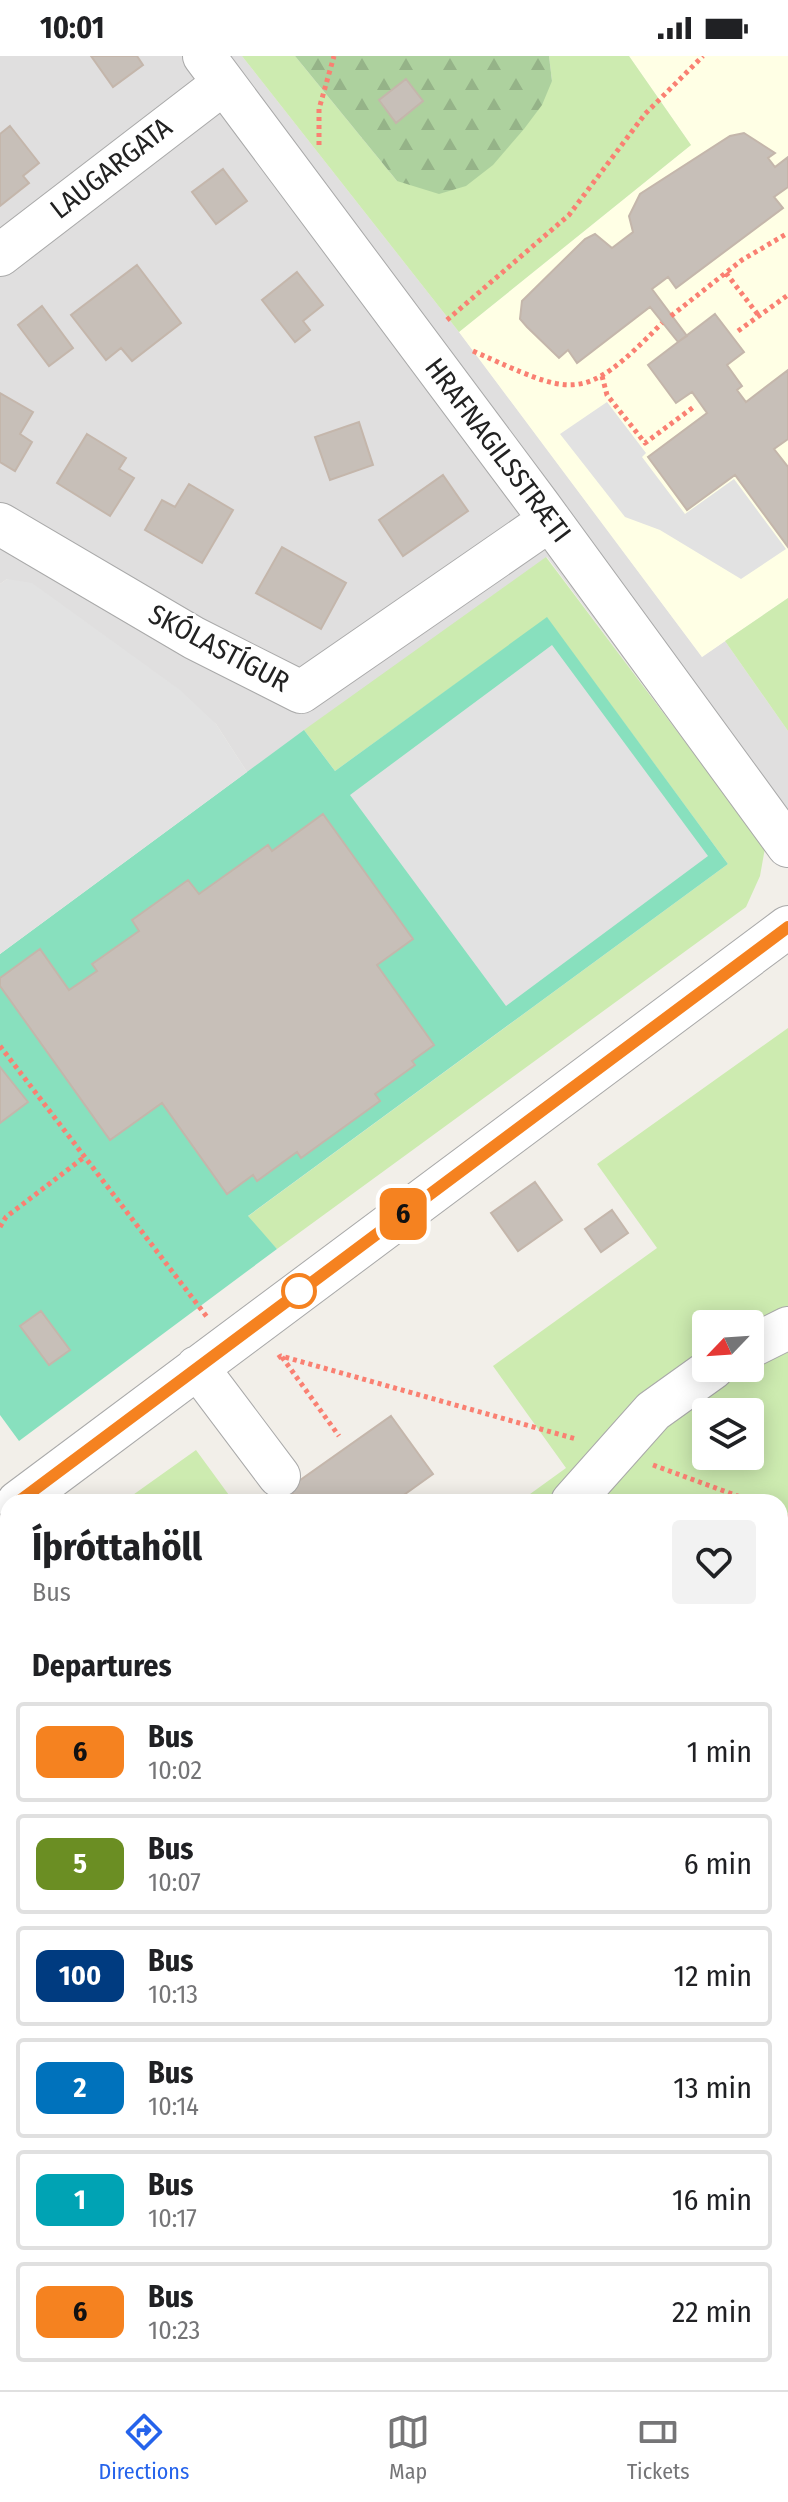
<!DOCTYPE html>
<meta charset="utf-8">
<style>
body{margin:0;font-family:"Fira Sans Condensed",sans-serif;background:#f2f2f2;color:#202124;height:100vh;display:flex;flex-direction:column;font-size:30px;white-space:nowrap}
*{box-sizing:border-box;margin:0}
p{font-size:26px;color:#757577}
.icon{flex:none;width:44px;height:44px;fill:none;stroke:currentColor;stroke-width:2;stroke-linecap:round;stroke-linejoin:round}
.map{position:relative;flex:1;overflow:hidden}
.details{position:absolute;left:0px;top:1438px;width:788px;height:896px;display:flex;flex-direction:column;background:#fff;border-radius:24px 24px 0 0;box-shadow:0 4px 20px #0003}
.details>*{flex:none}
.badge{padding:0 16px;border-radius:12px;font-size:28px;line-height:52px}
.needle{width:52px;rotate:245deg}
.tools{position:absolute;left:692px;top:1254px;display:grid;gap:16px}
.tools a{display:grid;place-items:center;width:72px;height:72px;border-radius:8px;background:#fff;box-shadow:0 4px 20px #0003;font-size:40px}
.map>.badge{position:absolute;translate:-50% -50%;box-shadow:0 0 0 4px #fff}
h2{padding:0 32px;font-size:30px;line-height:72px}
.round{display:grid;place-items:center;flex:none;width:84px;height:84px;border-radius:8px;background:#f2f2f2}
.overview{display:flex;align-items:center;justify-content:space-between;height:136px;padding:0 32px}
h1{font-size:38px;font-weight:700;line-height:60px}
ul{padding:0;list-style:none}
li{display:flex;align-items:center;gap:24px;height:100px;margin:0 16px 12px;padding:0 16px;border:4px solid #e0e0e0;border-radius:8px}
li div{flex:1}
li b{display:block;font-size:30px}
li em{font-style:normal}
li .badge{min-width:88px;font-weight:700;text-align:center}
.status{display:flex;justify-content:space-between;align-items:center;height:56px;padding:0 40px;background:#fff;direction:ltr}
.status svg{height:22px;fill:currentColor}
.menu{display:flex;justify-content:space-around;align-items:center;height:112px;border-top:2px solid #e0e0e0;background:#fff;font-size:22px;color:#757577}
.menu a{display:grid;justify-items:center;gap:4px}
.menu .current{color:#2563eb}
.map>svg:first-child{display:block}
.residential{fill:#e0dfdf}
.education{fill:#ffffe5}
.grass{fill:#cdebb0;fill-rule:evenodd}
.forest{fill:url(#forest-firs)}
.pitch{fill:#88e0be}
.parking{fill:#e2e2e2}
.building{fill:#c7bfb8;stroke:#c4b6ab;stroke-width:2}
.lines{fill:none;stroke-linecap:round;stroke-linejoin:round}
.minor-casing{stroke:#a9a9a9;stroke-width:44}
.major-casing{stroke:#a06b00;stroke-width:46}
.path{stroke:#fa8072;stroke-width:5;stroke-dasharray:4 4;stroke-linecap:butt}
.minor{stroke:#fff;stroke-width:42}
.major{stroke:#fcd6a4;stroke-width:44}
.line-casing{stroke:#fff;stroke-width:18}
.line{stroke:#f58220;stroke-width:12}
.stop-dot{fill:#fff;stroke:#f58220;stroke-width:4}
.labels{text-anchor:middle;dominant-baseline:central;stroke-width:6;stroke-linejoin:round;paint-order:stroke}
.street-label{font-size:28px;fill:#222;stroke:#fff}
</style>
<div class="status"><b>10:01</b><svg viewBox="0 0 49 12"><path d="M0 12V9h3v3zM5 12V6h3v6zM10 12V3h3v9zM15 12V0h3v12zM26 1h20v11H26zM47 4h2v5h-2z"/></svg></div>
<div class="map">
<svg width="788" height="2334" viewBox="0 0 788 2334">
<defs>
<pattern id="forest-firs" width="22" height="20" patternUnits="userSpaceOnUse" patternTransform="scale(2)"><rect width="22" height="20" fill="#add19e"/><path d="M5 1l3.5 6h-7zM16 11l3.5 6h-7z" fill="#95b388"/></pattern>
</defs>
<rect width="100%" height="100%" fill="#f2efe9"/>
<path class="residential" d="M0 0H242L459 276 702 601 725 585 788 675V774L765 792 547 501 247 716 216 668 7 523 0 528Z
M788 1804V2334H78L88 2326H780V1810Z"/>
<path class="education" d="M629 0H788V542L702 601 459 276 691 89Z"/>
<path class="grass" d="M242 0H295L397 125 552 25 549 0H629L691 89 459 276Z
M546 501 765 792 760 820 746 851 277 1193 247 1161 728 808 547 562 335 715 304 674Z
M788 542V675L725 585Z
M788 972V1682L780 1688V1446H519L566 1412 493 1310 657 1192 597 1108ZM706 1268H750V1312H706ZM706 1356H750V1400H706Z
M196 1394 234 1446H123Z
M8 1554V1654L0 1660V1560Z"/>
<path class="forest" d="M295 0H549L552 25 542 49 524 73 493 109 466 130 439 138 397 125Z"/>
<path class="pitch" d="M547 561 728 808 248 1160 277 1193 19 1385 0 1359V898L304 674 335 715Z"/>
<path class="parking" d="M607 346 646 397 642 401 685 458 734 423 786 493 741 523 660 474 625 461 560 378Z
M7 523 32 527 180 634 216 668 247 716 0 898V528Z
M552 589 708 800 506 950 350 739Z
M8 1843V2163L0 2152V1848Z"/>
<path class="building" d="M91 0H137L143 9 113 31Z
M406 23 423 45 396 67 379 44Z
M10 70 39 107 23 120 29 127 0 150V78Z
M744 77 775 97 768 102 775 111 788 101V131L774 141 783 152 676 232 668 221 652 233 687 280 678 286 650 251 577 307 568 294 559 302 527 271 520 263 522 245 585 183 595 178 612 192 633 176 629 160 640 138 730 80Z
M223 113 247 145 216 168 192 136Z
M137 209 181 267 132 305 121 292 106 304 71 259Z
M297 216 323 249 303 265 310 274 295 286 262 244Z
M42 250 73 292 49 310 18 269Z
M715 258 744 296 727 309 742 330 737 334 746 346 788 314V383L774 393 788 411V491L735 419 687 454 648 401 707 357 692 336 676 347 648 309Z
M0 337 33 356 20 378 32 386 15 415 0 406Z
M359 366 373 409 330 424 315 381Z
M87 378 126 402 119 413 134 422 110 460 57 427Z
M443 419 468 455 403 500 379 464Z
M189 428 233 454 202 507 145 474 162 444 175 451Z
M282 491 346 527 321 573 256 537Z
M323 758 413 883 377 909 434 989 412 1005 415 1009 375 1038 380 1045 301 1102 297 1096 257 1125 253 1119 227 1138 162 1047 110 1084 0 930V922L40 893 69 934 97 915 92 908 139 875 132 864 188 824 199 838 268 789 272 795Z
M0 1011 28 1046 0 1067Z
M535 1126 562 1164 518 1195 491 1157Z
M612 1154 628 1177 601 1196 585 1173Z
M41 1255 70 1294 49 1309 20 1270Z
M391 1360 433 1418 394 1446H299L289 1432Z
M8 1661V1734L0 1740V1667Z
M0 1747 8 1758V1835L0 1840Z
M352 2326H407L397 2334H359Z"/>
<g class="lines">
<g class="minor-casing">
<path id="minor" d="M204 0 539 449 788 790
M0 199 224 27
M0 468 194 582 301 636 550 464
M750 1291 788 1272
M197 1311 279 1420
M18 1446 788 871
M572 1446 653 1355 713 1312
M780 1771 788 1766
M780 2264 788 2265
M529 2326 535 2334
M14 2334 25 2326"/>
</g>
<g class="major-casing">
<path id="major" d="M0 2236 8 2248
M63 2326 69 2334"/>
</g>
<path class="path" d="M319 89V53L334 0
M726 217 759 260
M671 260 742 204 788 177
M447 264 569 159 645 58 703 0
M738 275 788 239
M473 295C573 339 581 350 662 267
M602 320 607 339 645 387 695 350
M0 990 207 1261
M0 1171 6 1161 83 1102
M282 1301 339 1380
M278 1302 281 1300 576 1383
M653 1409 754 1446
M780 1456 788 1459"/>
<use href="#minor" class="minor"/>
<use href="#major" class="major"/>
</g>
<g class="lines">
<g class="line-casing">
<path id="line" d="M18 1446 788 871"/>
</g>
<use href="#line" class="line"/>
</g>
<circle class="stop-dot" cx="299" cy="1235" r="16"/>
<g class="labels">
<g class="street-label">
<text transform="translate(111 112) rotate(-38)">LAUGARGATA</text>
<text transform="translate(498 394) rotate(53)">HRAFNAGILSSTRÆTI</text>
<text transform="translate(219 592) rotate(28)">SKÓLASTÍGUR</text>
</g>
</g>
</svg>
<div class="tools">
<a><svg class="needle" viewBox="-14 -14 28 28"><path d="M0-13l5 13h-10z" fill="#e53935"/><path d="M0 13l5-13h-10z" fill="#757577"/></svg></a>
<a><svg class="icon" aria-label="layers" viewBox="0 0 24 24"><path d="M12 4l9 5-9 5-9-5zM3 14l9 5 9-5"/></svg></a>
</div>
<b class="badge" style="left:403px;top:1158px;background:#f58220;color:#111">6</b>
<section class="details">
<div class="overview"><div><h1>Íþróttahöll</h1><p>Bus</p></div><a class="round"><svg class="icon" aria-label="heart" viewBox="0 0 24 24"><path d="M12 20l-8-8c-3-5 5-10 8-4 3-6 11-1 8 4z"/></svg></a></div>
<h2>Departures</h2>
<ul>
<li><span class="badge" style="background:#f58220;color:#111">6</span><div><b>Bus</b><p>10:02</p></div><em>1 min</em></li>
<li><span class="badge" style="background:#6b8e23;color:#fff">5</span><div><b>Bus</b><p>10:07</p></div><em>6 min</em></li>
<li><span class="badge" style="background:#003b80;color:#fff">100</span><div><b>Bus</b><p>10:13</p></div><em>12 min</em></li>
<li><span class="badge" style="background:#0072bc;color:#fff">2</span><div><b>Bus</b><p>10:14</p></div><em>13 min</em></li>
<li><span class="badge" style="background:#00a3b4;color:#fff">1</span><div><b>Bus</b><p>10:17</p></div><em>16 min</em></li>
<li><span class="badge" style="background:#f58220;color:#111">6</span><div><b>Bus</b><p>10:23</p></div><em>22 min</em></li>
</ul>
</section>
</div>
<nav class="menu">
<a class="current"><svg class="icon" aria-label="directions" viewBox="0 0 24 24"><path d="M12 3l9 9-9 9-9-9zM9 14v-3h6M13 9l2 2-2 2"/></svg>Directions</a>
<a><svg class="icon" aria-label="map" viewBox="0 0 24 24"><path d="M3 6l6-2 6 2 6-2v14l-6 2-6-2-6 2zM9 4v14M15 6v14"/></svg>Map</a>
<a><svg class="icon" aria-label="tickets" viewBox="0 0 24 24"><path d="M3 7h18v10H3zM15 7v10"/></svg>Tickets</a>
</nav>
